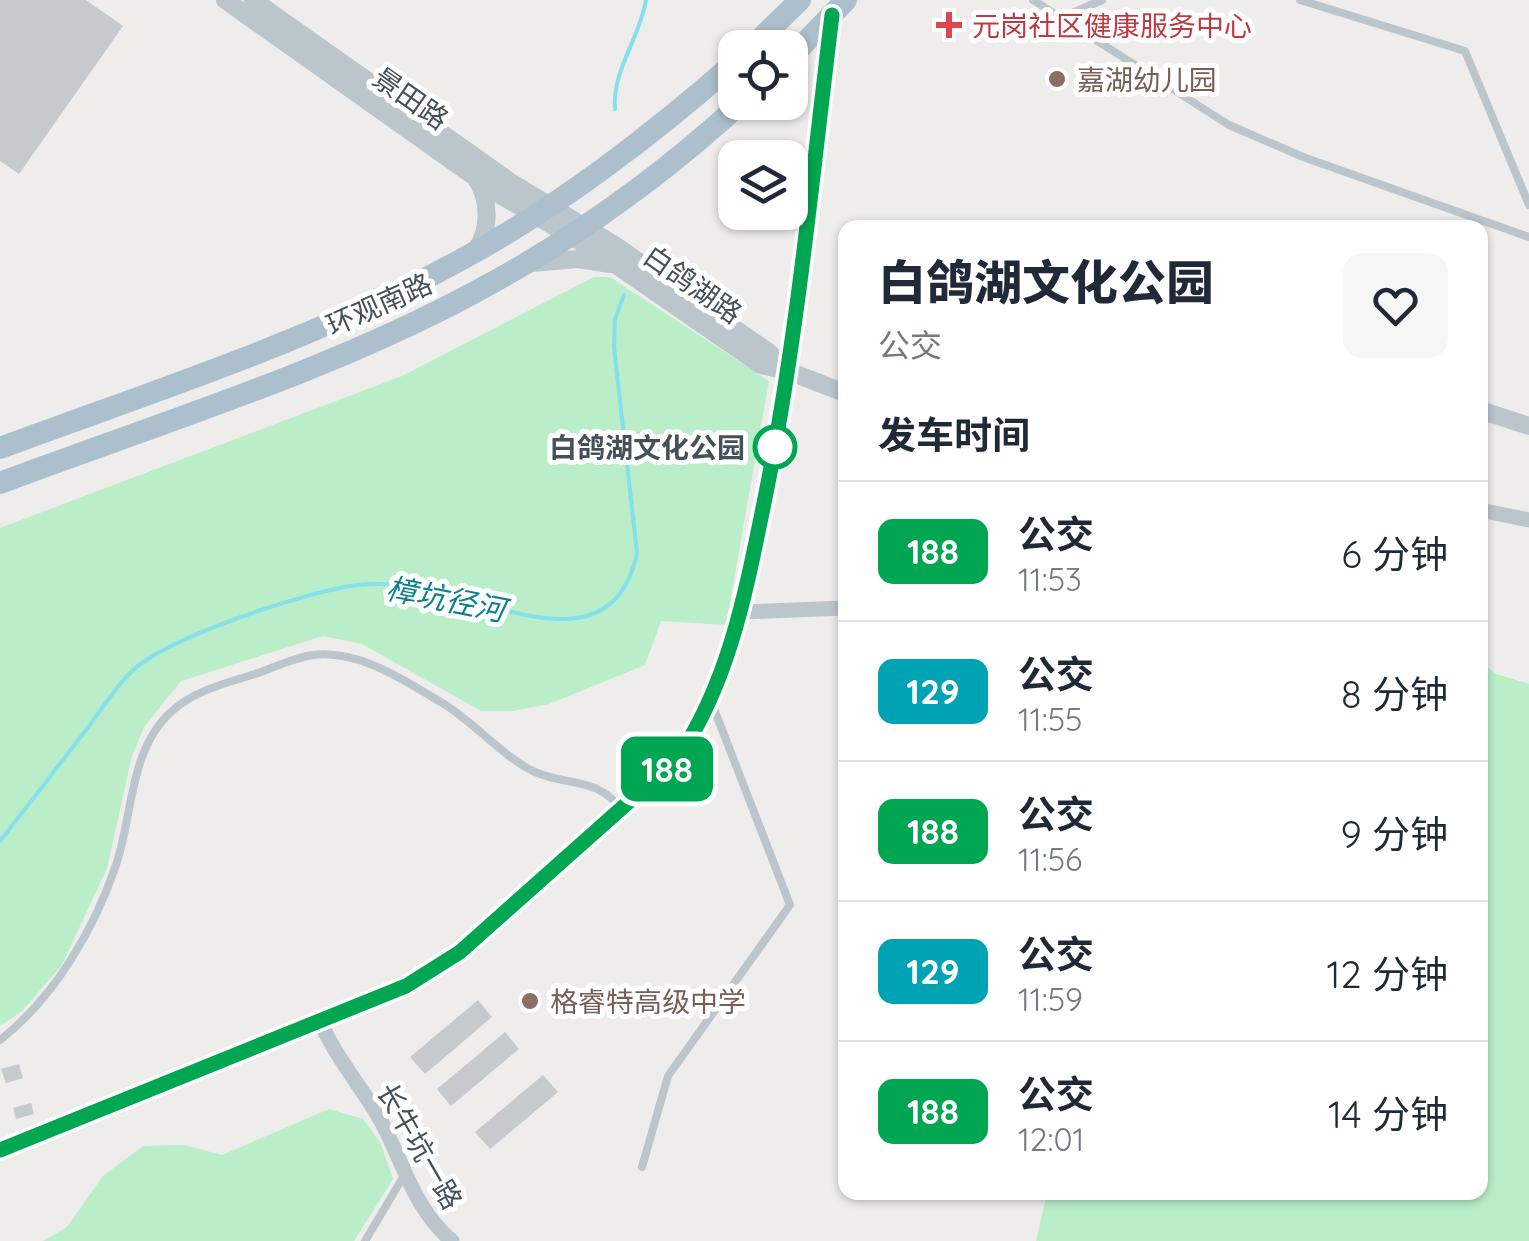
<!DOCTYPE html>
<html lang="zh">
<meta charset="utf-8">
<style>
body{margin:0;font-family:Quicksand,"Noto Sans SC",sans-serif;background:#f6f6f7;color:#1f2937;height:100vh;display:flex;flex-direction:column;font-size:38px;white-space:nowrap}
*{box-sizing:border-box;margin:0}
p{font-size:32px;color:#747a83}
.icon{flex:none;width:55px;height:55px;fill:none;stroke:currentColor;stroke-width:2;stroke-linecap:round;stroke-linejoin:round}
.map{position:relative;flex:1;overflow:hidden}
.panel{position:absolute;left:838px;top:220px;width:650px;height:980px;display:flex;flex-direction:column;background:#fff;border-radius:20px;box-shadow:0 2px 8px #0004}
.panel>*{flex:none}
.badge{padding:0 20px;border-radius:15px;font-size:35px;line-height:65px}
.controls{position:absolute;left:718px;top:30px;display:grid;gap:20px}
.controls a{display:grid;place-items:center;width:90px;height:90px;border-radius:20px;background:#fff;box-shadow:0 2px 8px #0004;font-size:50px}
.map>.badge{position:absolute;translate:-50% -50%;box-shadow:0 0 0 5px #fff}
h2{padding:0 40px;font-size:38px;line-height:90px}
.round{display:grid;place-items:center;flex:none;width:105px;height:105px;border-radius:20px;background:#f6f6f7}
.head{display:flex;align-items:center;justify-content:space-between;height:170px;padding:0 40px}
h1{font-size:48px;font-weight:800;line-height:75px}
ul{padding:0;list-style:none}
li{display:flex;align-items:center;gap:30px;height:140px;padding:0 40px;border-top:2px solid #e0e1e3}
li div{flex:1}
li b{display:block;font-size:38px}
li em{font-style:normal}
li .badge{min-width:110px;font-weight:700;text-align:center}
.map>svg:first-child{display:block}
.green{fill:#b9eec8}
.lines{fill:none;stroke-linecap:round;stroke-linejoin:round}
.stream{stroke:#85e0eb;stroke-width:4}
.building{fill:#c6cacf}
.service{stroke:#bac5cc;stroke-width:8}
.minor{stroke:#bac5cc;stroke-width:15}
.tertiary{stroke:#bac5cc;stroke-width:18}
.primary{stroke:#abbfcc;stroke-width:22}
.line-casing{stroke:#fff;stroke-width:22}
.line{stroke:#00a651;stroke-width:15}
.health-dot{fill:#e0444e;stroke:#fff;stroke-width:4}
.education-dot{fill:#8d6e63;stroke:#fff;stroke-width:4}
.stop-dot{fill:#fff;stroke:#00a651;stroke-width:5}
.labels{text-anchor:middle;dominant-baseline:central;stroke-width:10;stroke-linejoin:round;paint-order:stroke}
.health-label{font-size:28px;fill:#be3a42;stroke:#fff;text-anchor:start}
.education-label{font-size:28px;fill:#785e54;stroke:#fff;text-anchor:start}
.street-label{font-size:28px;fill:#445159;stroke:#fff}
.stop-label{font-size:28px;font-weight:bold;fill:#445159;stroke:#fff;text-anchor:end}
.water-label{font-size:30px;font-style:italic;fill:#0c808f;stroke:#fff}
</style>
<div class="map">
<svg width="1529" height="1241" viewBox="0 0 1529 1241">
<rect width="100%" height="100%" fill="#efecec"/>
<path class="green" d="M594 277H610L769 381 726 625 661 621 645 665 549 704 513 711H481L362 644 323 636 181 681 144 727 132 756 107 868 62 965 22 1011 0 1026V528L402 376Z
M1480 661 1496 674 1529 684V1241H1036L1047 1193 1480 1192Z
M329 1109 363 1119 381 1144 393 1179 354 1241H43L67 1227 103 1176 143 1146 184 1145 222 1155Z"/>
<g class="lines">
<path class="stream" d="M615 109C612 70 640 38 646 0
M0 841C30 803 59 765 89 726 102 709 115 688 131 672 165 638 308 591 357 585 380 583 404 584 426 589 499 604 614 665 637 553L614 347 615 319 624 295"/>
</g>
<path class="building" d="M0 0H86L123 26 19 174 0 161Z
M478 1000 492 1017 425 1074 410 1057Z
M505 1032 519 1049 451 1106 437 1089Z
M19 1064 23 1078 6 1083 1 1069Z
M543 1075 558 1092 490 1149 475 1132Z
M31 1103 34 1114 16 1119 13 1108Z"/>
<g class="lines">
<path class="service" d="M1033 0 1229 125 1303 157 1529 237
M1300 0 1465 51 1529 205
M1063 17 1102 0
M0 1040C54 998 94 930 116 865 133 815 129 749 172 711 196 689 231 682 261 672 277 666 295 658 312 655 360 649 405 681 444 704 475 723 504 758 535 772 570 787 596 776 622 810
M642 1167 668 1076 790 905 711 701
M365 1241 405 1174"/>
<path class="minor" d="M1480 510 1529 520
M742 612 845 608
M320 1021C336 1058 361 1086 381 1121 404 1164 414 1209 452 1241
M0 1150 406 986 460 952 677 759C730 682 748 586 766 495 797 337 813 176 832 15"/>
<path class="tertiary" d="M225 0 500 195 596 251 761 365 788 371 845 393
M253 0 512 183 616 246 767 351 788 370
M475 177C490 199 491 230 475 251
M532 263 578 259 610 264
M1480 410 1529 426"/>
<path class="primary" d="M751 48 800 0
M790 58 846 0
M0 448C156 390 318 339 464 258 558 207 655 133 735 62
M0 483C157 424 330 371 477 291 572 240 663 175 742 102"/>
</g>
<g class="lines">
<g class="line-casing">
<path id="line" d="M0 1150 406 986 460 952 677 759C729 683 746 591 764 503 797 342 812 178 832 15"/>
</g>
<use href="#line" class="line"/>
</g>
<path class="health-dot" d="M944 10h10v10h10v10h-10v10h-10v-10h-10v-10h10z"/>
<g class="education-dot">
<circle cx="1057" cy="79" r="10"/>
<circle cx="530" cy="1001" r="10"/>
</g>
<circle class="stop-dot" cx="775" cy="447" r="20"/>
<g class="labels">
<g class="health-label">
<text x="972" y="25">元岗社区健康服务中心</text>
</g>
<g class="education-label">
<text x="1077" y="79">嘉湖幼儿园</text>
<text x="550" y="1001">格睿特高级中学</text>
</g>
<g class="street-label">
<text transform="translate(411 98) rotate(35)">景田路</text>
<text transform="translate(693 284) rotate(35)">白鸽湖路</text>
<text transform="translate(379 304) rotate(-24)">环观南路</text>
<text transform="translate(420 1146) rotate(60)">长牛坑一路</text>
</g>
<g class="stop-label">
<text x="745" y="447">白鸽湖文化公园</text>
</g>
<g class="water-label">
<text transform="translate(446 599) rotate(11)">樟坑径河</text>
</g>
</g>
</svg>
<div class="controls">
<a><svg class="icon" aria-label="locate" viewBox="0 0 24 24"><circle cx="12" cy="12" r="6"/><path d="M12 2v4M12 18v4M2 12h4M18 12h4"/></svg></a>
<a><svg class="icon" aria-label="layers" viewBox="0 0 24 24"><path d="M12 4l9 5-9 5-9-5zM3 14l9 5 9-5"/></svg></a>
</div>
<b class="badge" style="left:667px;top:769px;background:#00a651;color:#fff">188</b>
<section class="panel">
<div class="head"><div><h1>白鸽湖文化公园</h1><p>公交</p></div><a class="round"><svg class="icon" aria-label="heart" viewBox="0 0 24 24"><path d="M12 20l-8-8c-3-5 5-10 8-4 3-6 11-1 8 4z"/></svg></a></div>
<h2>发车时间</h2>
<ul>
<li><span class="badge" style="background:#00a651;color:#fff">188</span><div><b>公交</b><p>11:53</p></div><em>6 分钟</em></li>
<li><span class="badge" style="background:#00a3b4;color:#fff">129</span><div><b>公交</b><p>11:55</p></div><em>8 分钟</em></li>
<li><span class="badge" style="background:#00a651;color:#fff">188</span><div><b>公交</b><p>11:56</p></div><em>9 分钟</em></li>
<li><span class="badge" style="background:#00a3b4;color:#fff">129</span><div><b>公交</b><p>11:59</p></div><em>12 分钟</em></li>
<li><span class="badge" style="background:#00a651;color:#fff">188</span><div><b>公交</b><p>12:01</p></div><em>14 分钟</em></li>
</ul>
</section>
</div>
